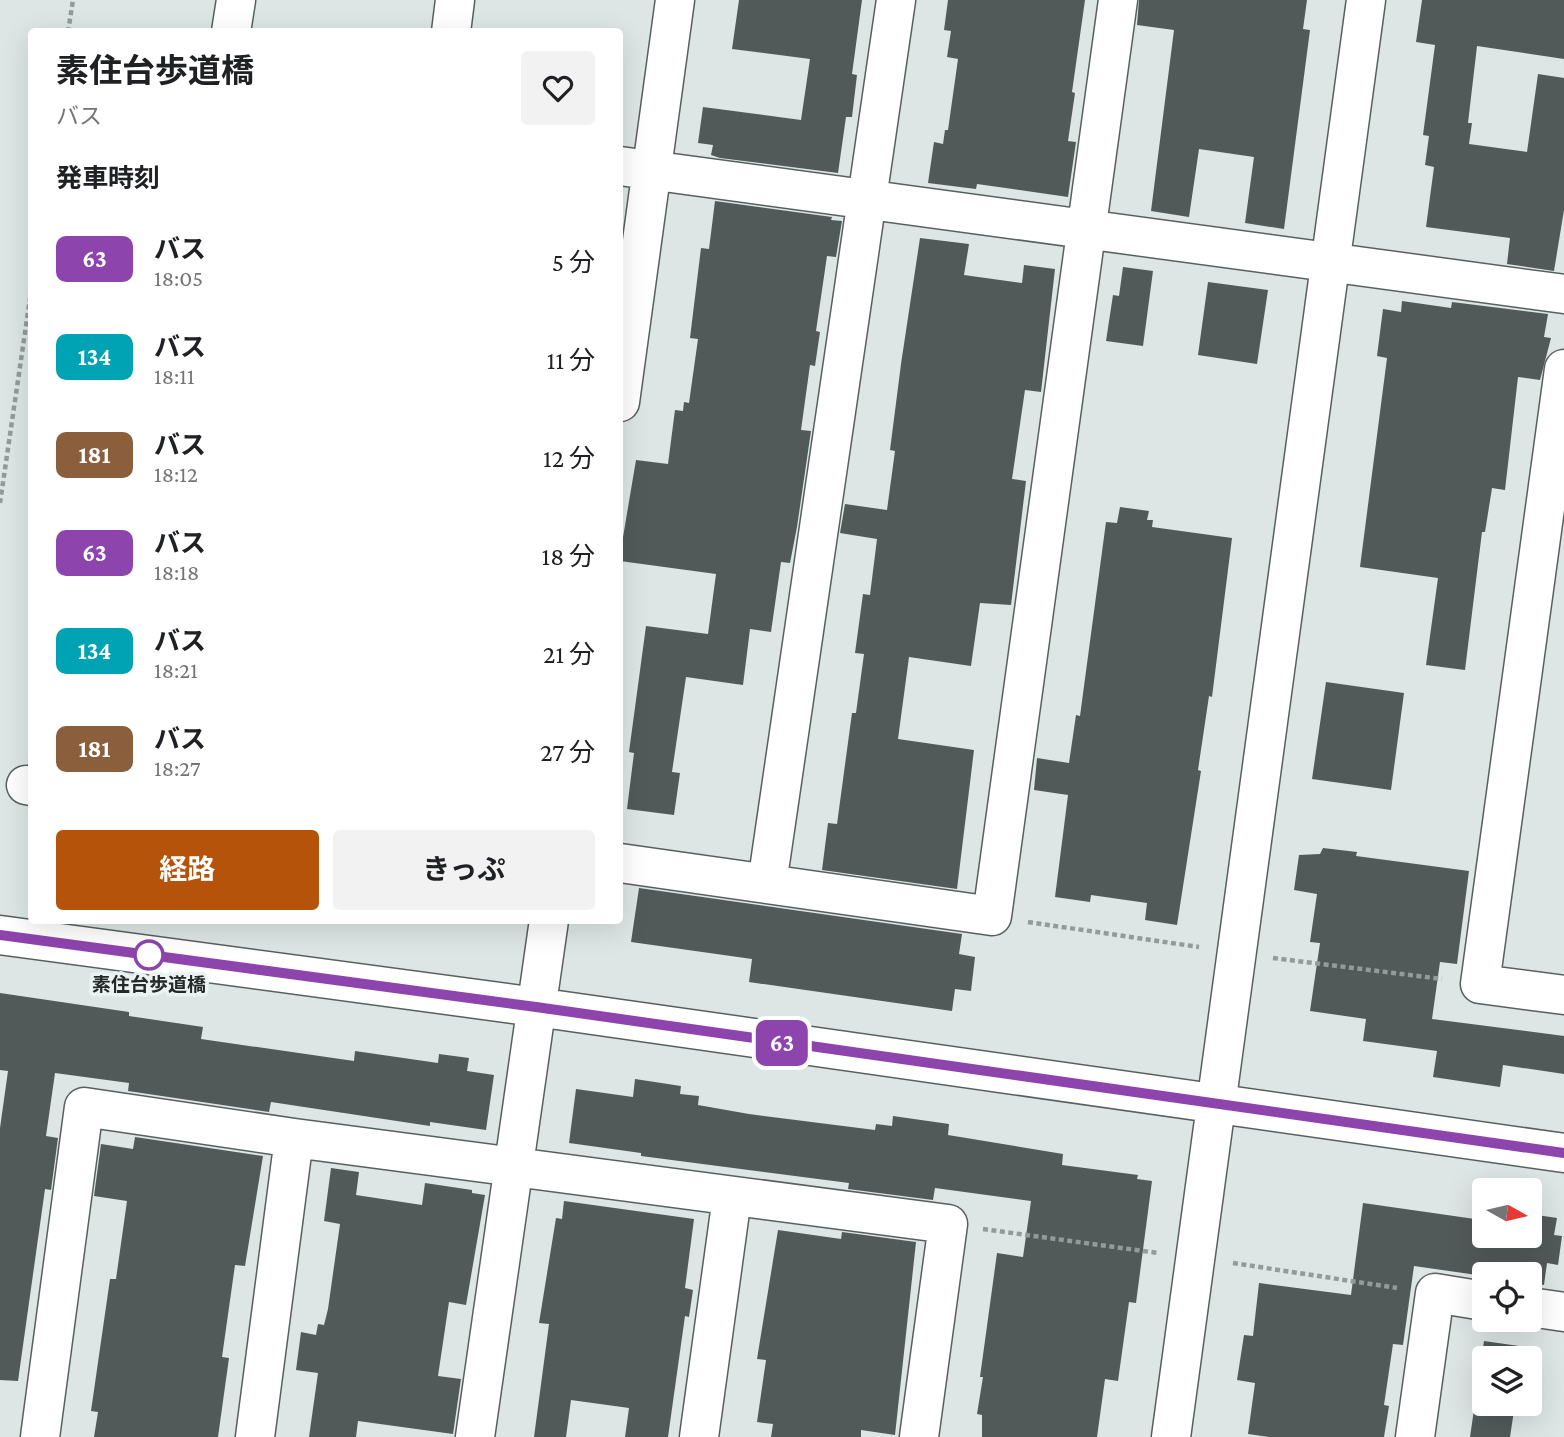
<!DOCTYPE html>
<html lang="ja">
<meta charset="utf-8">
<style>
body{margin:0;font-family:"Crimson Pro","Noto Sans JP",serif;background:#f2f2f2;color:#202124;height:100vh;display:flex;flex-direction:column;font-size:26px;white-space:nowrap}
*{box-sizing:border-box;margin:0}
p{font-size:23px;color:#757577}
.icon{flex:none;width:38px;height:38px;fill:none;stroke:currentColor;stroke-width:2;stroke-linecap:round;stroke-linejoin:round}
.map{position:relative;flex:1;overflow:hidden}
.drawer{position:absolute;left:28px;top:28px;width:595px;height:896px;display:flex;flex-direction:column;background:#fff;border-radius:7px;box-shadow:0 7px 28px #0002}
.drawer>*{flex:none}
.badge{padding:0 14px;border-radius:10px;font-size:24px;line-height:46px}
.needle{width:46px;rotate:98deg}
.tools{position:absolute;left:1472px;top:1178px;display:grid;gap:14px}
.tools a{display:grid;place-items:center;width:70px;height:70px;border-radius:7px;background:#fff;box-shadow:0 7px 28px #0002;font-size:35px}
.map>.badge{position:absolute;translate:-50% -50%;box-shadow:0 0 0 4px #fff}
h2{padding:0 28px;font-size:26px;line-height:63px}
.round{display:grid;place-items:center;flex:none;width:74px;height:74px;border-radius:7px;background:#f2f2f2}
.headline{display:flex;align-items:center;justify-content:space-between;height:119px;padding:0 28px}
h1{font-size:33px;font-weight:700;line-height:52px}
.action{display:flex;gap:14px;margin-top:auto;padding:14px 28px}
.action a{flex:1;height:80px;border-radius:7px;background:#b45309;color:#fff;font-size:28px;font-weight:700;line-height:80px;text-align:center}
.action a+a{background:#f2f2f2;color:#202124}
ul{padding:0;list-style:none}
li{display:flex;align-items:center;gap:21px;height:98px;padding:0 28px}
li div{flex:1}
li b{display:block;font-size:26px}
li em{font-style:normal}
li .badge{min-width:77px;font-weight:700;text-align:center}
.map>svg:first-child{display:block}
.building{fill:#525a59}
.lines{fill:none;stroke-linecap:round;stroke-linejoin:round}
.minor-casing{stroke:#58605f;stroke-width:41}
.path{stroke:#949a9a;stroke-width:4.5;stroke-dasharray:5 3.5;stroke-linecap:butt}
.minor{stroke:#fff;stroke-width:38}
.line-casing{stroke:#fff;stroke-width:16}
.line{stroke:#8e44ad;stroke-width:10}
.stop-dot{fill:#fff;stroke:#8e44ad;stroke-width:3.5}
.labels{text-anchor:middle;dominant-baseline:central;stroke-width:7;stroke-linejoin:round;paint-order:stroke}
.stop-label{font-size:19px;font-weight:bold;fill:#252828;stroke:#eaf3f2}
</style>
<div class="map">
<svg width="1564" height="1437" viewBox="0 0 1564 1437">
<rect width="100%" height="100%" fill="#dde6e5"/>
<path class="building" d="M739 0H862L852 74 857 75 852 117H846L838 173 720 158 711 155 713 145 698 143 703 107 801 120 810 59 732 49Z
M948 0H1085L1072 92 1075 93 1068 141 1076 142 1068 197 977 184 976 189 928 183 934 142 943 144 945 130H948L958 59 947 57 951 31 944 30Z
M1139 0H1307L1303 29 1310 30 1284 229 1245 223 1254 157 1199 149 1189 217 1151 211 1174 30 1137 25Z
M1422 0H1564V59L1477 46 1468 123H1472L1469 144 1527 152 1538 74 1564 78V210L1554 271 1507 264 1510 238 1426 227 1434 167 1425 165 1429 136 1423 135 1435 45 1416 42Z
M715 201 832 217 831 220 842 221 836 257 827 256 816 331 820 332 815 366 810 365 801 430 811 431 797 527 790 563 781 562 771 632 750 629 743 685 686 677 672 772 680 773 674 815 627 809 634 753 629 752 646 626 708 634 716 574 620 561V555L636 460 668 464 675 410 683 411 684 402 689 403 698 339 690 338 701 248 709 249Z
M920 238 969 244 964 275 1022 283 1024 265 1055 269 1041 392 1025 390 1012 479 1026 481 1011 605 980 603 971 666 909 657 898 739 974 750 957 889 822 870 828 823 837 824 852 713H856L864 654 855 653 863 594 870 595 877 539 840 533 845 504 887 510 895 451 890 450 901 364Z
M1123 267 1153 271 1143 346 1106 341 1113 295 1119 296Z
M1208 282 1268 290 1257 364 1198 355Z
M1402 301 1451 308 1452 302 1548 314 1544 337 1551 338 1540 380 1518 377 1505 490 1492 488 1485 532H1482L1465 670 1426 665 1438 578 1360 567 1387 358 1377 356 1383 309 1401 312Z
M1120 507 1149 511 1147 520H1153L1152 527 1232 538 1212 697 1209 696 1198 770 1201 771 1177 925 1145 920 1147 903 1091 895 1090 902 1055 897 1068 795 1034 790 1037 758 1069 763 1076 715 1080 716 1106 522 1117 523Z
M1326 682 1404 693 1391 790 1312 779Z
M1323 848 1357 852 1356 856 1469 871 1457 964 1440 962 1432 1019 1564 1036V1074L1503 1065 1500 1087 1433 1077 1437 1051 1363 1041 1366 1019 1310 1011 1320 943 1310 942 1317 894 1294 890 1299 855 1320 854Z
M639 888 962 934 959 954 975 957 971 991 955 989 952 1011 749 982 752 959 631 942Z
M0 993 129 1012V1016L203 1027 201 1039 354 1061 355 1051 438 1063 439 1054 469 1058 467 1071 494 1075 486 1130 430 1122V1126L271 1102 269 1112 128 1091 129 1083 55 1073 46 1136 58 1138 51 1190 45 1189 18 1381 0 1380V1128L8 1071 0 1070Z
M635 1079 681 1086 680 1094 699 1096 698 1105 749 1114 875 1130 876 1124 892 1126 893 1116 949 1124 948 1135 1063 1154 1062 1165 1138 1175 1137 1179 1152 1181 1136 1303 1129 1302 1118 1381 1105 1379 1097 1437H982V1415L977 1414 983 1377H980L997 1253 1023 1257 1031 1201 935 1188 933 1200 848 1189 849 1183 641 1156V1153L569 1143 576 1089 633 1097Z
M135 1137 263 1156 245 1266 235 1265 222 1357 229 1358 218 1437H94L98 1412 91 1411 110 1279H116L127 1201 94 1196 101 1144 133 1149Z
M331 1168 359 1172 356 1195 422 1205 425 1183 472 1190V1193L485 1195 466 1305 449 1302 438 1376 461 1379 453 1434 358 1421 356 1437H309L318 1373 296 1370 301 1332 316 1335 318 1324 324 1325 328 1309 340 1224 324 1221Z
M564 1201 694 1219 685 1288 693 1290 689 1317 685 1316 668 1437H625L629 1408 571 1400 566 1437H534L549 1324 539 1323 556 1218 562 1219Z
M1363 1203 1475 1219 1477 1207 1484 1208V1236H1530V1214L1557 1218 1554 1235 1562 1236 1558 1265 1547 1263 1544 1285 1530 1283V1274L1484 1276 1414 1266 1403 1345 1393 1344 1384 1405 1389 1406 1384 1437H1269L1248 1434 1255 1383 1237 1380 1244 1335 1253 1336 1259 1283 1351 1295Z
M778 1230 841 1239 842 1232 916 1242 895 1435 861 1430V1437H771L773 1424 757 1422 766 1360 757 1359Z
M1484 1341 1519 1346 1518 1358H1484V1404H1515L1510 1437H1470Z"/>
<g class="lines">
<g class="minor-casing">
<path id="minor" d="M231 32 236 0
M451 32 455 0
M620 166 1564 294
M1564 369 1480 984 1564 995
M620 402 675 0
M26 785 32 786
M620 863 992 916 1118 0
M767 884 896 0
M0 935 536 1007 1564 1153
M1530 1307 1564 1312
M40 1437 84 1107 294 1138 948 1224 919 1437
M255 1437 294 1138
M475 1437 549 920
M699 1437 732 1197
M1171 1437 1366 0
M1415 1437 1435 1293 1484 1301"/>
</g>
<path class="path" d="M68 32 73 0
M0 503 32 285
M1028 922 1199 947
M1273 958 1442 979
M983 1229 1158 1253
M1233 1263 1397 1288"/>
<use href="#minor" class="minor"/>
</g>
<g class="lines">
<g class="line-casing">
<path id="line" d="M0 935 536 1007 1564 1153"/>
</g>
<use href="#line" class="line"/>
</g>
<circle class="stop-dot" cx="149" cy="955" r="14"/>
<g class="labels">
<g class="stop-label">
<text x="149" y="984">素住台歩道橋</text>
</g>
</g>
</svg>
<div class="tools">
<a><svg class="needle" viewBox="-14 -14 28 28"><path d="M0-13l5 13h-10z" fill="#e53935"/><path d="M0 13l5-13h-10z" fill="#757577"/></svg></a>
<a><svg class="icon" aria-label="locate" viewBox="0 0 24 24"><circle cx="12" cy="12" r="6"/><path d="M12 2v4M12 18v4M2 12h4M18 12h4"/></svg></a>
<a><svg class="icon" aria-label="layers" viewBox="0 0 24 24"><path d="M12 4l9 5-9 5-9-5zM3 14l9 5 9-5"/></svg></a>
</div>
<b class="badge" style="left:782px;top:1043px;background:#8e44ad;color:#fff">63</b>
<section class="drawer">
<div class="headline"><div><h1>素住台歩道橋</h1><p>バス</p></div><a class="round"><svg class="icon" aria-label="heart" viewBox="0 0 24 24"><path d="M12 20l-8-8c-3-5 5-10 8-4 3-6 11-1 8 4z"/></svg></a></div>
<h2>発車時刻</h2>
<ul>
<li><span class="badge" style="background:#8e44ad;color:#fff">63</span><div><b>バス</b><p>18:05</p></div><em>5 分</em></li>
<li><span class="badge" style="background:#00a3b4;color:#fff">134</span><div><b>バス</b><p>18:11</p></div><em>11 分</em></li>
<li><span class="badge" style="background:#8b5e3c;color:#fff">181</span><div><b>バス</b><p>18:12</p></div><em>12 分</em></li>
<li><span class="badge" style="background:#8e44ad;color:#fff">63</span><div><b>バス</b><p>18:18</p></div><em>18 分</em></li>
<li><span class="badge" style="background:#00a3b4;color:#fff">134</span><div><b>バス</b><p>18:21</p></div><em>21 分</em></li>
<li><span class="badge" style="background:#8b5e3c;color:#fff">181</span><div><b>バス</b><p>18:27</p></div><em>27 分</em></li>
</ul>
<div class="action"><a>経路</a><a>きっぷ</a></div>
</section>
</div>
